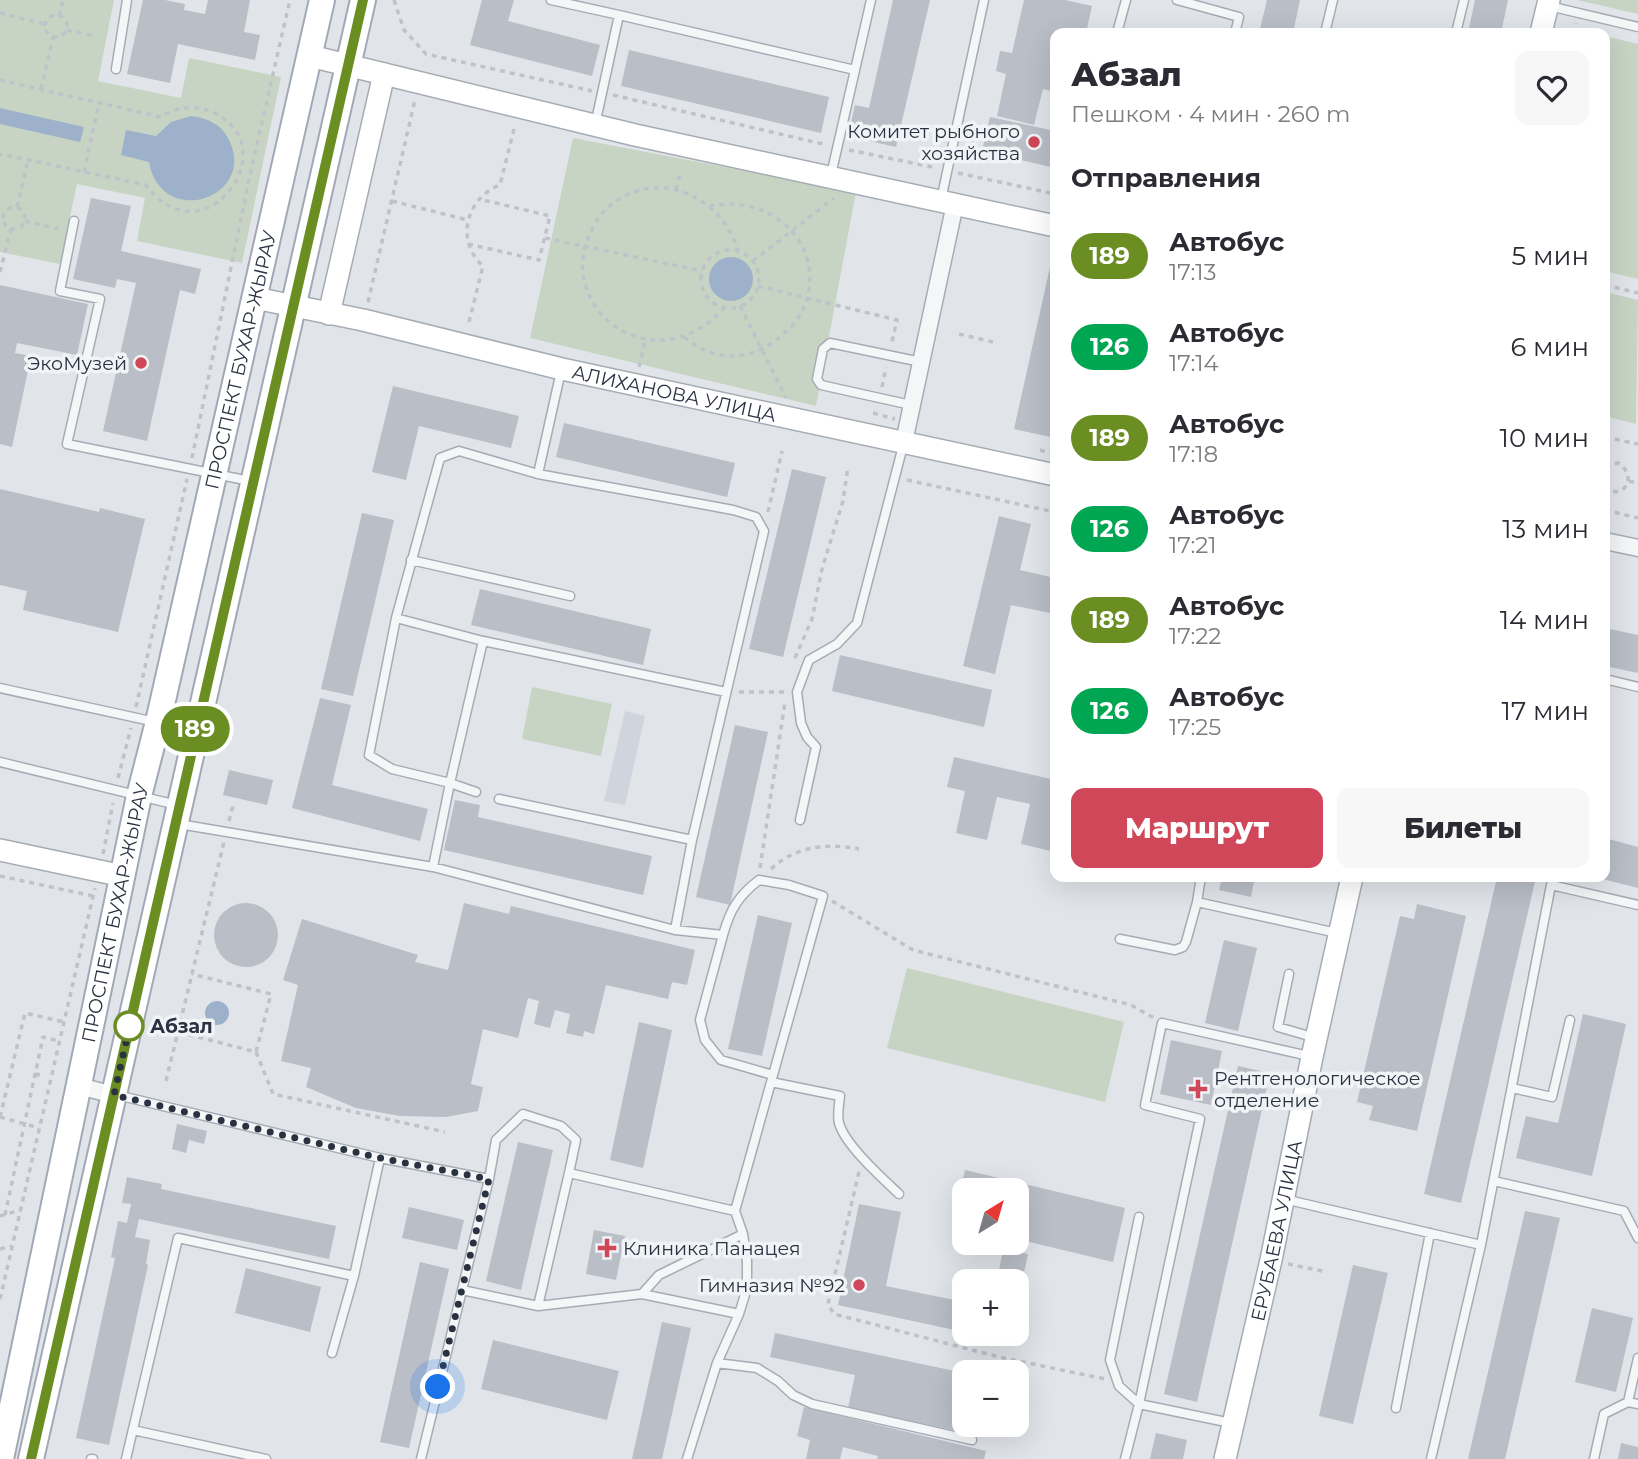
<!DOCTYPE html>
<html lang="ru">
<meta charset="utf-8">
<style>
body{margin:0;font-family:Montserrat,sans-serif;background:#f7f7f7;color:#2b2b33;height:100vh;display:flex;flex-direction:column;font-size:26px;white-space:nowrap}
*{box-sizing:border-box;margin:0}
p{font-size:23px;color:#7c7c81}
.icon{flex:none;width:38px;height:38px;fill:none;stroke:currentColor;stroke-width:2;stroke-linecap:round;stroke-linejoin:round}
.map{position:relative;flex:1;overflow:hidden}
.details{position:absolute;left:1050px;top:28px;width:560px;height:854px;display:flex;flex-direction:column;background:#fff;border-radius:14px;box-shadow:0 7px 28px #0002}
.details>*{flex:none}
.badge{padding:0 14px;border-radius:23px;font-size:24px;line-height:46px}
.needle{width:46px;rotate:37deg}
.tools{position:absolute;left:952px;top:1178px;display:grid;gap:14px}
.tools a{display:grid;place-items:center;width:77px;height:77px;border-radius:14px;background:#fff;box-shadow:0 7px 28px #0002;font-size:35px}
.you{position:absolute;width:35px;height:35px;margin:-18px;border:5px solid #fff;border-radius:50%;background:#1a73e8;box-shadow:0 0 0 10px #1a73e833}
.map>.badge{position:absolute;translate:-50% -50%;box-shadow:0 0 0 4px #fff}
h2{padding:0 21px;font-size:26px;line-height:63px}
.round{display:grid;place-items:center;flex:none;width:74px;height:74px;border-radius:14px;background:#f7f7f7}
.overview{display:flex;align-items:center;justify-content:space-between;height:119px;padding:0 21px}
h1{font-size:33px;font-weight:800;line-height:52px}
.primary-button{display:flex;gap:14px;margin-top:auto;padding:14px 21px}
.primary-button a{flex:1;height:80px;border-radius:14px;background:#cf4758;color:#fff;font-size:28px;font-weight:800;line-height:80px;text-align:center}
.primary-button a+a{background:#f7f7f7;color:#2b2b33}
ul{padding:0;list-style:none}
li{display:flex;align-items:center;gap:21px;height:91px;padding:0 21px}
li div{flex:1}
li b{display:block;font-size:26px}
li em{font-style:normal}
li .badge{min-width:77px;font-weight:700;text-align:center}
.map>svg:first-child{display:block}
.built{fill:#d0d4dc}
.green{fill:#c7d4c3}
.water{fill:#9db2ca}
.building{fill:#b9bec7}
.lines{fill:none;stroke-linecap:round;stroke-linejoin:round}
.lane-casing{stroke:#a6acb4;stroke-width:11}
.street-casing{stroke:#a6acb4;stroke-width:19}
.secondary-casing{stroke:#a6acb4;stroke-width:24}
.primary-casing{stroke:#a1a9b6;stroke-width:28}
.path{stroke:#bfc3c9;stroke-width:3.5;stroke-dasharray:5 5;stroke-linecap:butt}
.lane{stroke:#f4f6f8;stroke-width:8}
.street{stroke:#f4f6f8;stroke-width:16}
.secondary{stroke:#fff;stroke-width:21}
.primary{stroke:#fff;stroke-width:24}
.line-casing{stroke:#fff;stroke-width:16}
.line{stroke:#6b8e23;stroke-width:10}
.walk{stroke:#2a3242;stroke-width:7;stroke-dasharray:0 12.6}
.poi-dot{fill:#cf4758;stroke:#f1f4f7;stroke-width:2.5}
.stop-dot{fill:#fff;stroke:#6b8e23;stroke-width:3.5}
.labels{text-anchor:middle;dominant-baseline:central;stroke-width:7;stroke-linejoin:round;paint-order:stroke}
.poi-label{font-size:19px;fill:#2a3242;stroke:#f1f4f7;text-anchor:end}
.street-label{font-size:19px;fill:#2a3242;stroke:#f1f4f7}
.stop-label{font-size:19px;font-weight:bold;fill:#2a3242;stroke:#f1f4f7;text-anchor:start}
</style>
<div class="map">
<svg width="1638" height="1459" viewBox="0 0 1638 1459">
<rect width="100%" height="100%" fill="#e1e5ea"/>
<path class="built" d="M625 711 645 716 625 805 604 801Z"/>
<path class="green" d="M0 0H114L98 81 181 98 189 58 281 77 242 263 137 241 145 198 77 184 60 264 0 252Z
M1577 0H1638V14Z
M1605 36 1638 44V279L1605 271Z
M573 138 856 192 816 406 530 338Z
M1605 292 1638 300 1636 424 1605 416Z
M532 687 612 704 601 756 522 739Z
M907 968 1124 1022 1105 1102 887 1048Z"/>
<path class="water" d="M0 108 84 127 80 142 0 124Z
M191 116C208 118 223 125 230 142 255 199 161 229 149 162L121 155 126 130 156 136 171 122Z
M709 279a22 22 0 1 1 44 0a22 22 0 1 1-44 0Z
M205 1013a12 12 0 1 1 24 0a12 12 0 1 1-24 0Z"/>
<path class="building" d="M143 0H165L185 4 184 10 205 14 208 0H250L244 32 260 35 255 60 178 44 170 83 127 74Z
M482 0H514L508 21 600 45 592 76 470 45Z
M893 0H930L896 147 848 136 855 105 869 108Z
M1024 0H1065L1092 6 1086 33H1055V70L1051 91 1043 89 1034 125 997 116 1006 74 996 71 1000 51 1012 53Z
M1267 0H1300L1293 33H1259Z
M1475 0H1508L1501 33H1468Z
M629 50 829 97 821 133 621 86Z
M990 117 1055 131V168L982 151Z
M91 198 131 206 121 251 201 269 195 294 180 290 147 441 103 431 136 283 117 279 115 288 73 279Z
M1054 249 1055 382 1052 394 1055 395V438L1014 429Z
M0 285 88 304 77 355 17 343 15 353 31 356 12 447 0 444Z
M393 386 519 416 511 448 419 426 406 480 372 472Z
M564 423 735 463 727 497 556 457Z
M792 469 826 477 783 657 749 649Z
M0 489 99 512 100 508 145 519 118 632 23 610 27 591 0 585Z
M362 513 394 520 353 696 321 689Z
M999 516 1031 524 1020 570 1055 578V614L1011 605 995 674 963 666Z
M480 589 651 629 643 665 471 625Z
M1605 628 1638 635V673L1605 666Z
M840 655 992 690 984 727 832 691Z
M320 698 351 705 332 785 428 809 420 841 292 808Z
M735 725 768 732 730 905 696 897Z
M954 757 1055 780V852L1021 844 1030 804 997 797 987 840 956 833 965 791 947 787Z
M229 770 273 780 267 805 223 795Z
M455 800 480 805 478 817 652 856 643 895 444 850Z
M1605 838 1638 847V888L1599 878 1605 877Z
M1222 877H1255L1251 897 1219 890Z
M1497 877H1536L1461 1203 1424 1194Z
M464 903 509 914 511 906 695 950 687 985 672 982 668 999 606 985 594 1034 584 1031 583 1037 566 1033 570 1014 555 1010 550 1028 534 1024 539 1001 528 998 518 1038 483 1029 471 1084 483 1087 478 1111 446 1117 400 1116 356 1108 306 1087 311 1068 281 1061 298 985 283 980 302 919 418 955 415 962 448 970Z
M214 935a32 32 0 1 1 64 0a32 32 0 1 1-64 0Z
M1417 904 1466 916 1417 1131 1369 1120 1373 1106 1357 1102 1400 916 1414 919Z
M758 915 792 923 762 1056 728 1049Z
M1224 940 1257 948 1238 1031 1205 1023Z
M1583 1014 1626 1024 1592 1176 1516 1158 1526 1116 1558 1123Z
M639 1022 672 1030 643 1168 610 1160Z
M1171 1040 1222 1051 1211 1105 1160 1094Z
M1238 1066 1270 1073 1197 1402 1164 1394Z
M177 1124 207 1131 204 1144 189 1140 186 1153 172 1149Z
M518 1142 553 1150 521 1290 486 1281Z
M965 1170 1125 1208 1113 1262 1017 1239V1190H964V1226L952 1224Z
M127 1177 162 1184 161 1189 336 1226 329 1259 139 1219 135 1237 150 1240 146 1264 148 1265 109 1445 76 1438 115 1258 111 1257 118 1221 127 1223 131 1204 122 1203Z
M859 1204 901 1212 886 1286 964 1302V1332L838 1305Z
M409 1207 464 1220 457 1250 402 1238Z
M1525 1211 1560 1218 1505 1459H1468Z
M594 1230 625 1236 616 1280 586 1274Z
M1003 1249 1028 1254 1018 1301 1017 1281H997Z
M420 1262 449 1269 409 1448 380 1442Z
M1353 1265 1388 1273 1353 1424 1319 1416Z
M246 1268 321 1287 310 1332 235 1313Z
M1592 1308 1633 1318 1616 1392 1575 1382Z
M662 1322 691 1328 662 1459H632Z
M775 1333 964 1373 963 1432 848 1408 855 1375 770 1357Z
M977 1334H1011L1009 1341Z
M493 1340 619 1371 607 1420 481 1389Z
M804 1407 986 1451 984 1459H877L878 1456 843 1447 840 1459H806L810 1440 797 1436Z
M1156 1433 1187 1440 1183 1459H1150Z
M1621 1443 1638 1447V1459H1618Z"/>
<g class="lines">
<g class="lane-casing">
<path id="lane" d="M551 0 619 15 595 125
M1177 0 1239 17 1235 33
M1549 6 1638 27
M619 15 855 70
M1117 33 1126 0
M1325 33 1333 0
M1456 33 1464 0
M116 69 127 0
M831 175 871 0
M941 200 984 0
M74 221 60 291 100 299 67 444 250 481
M911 405 821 385 817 379 823 349 830 343 921 362
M538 474 561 371
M411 560 570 596
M396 618 440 458 459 451 538 474 733 510 756 517 764 531 692 840 675 930
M1605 679 1638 687
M0 688 192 730
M0 762 177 805
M476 792 450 783 483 641
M499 799 692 840
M800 820 816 747 807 737 801 723 797 692 809 660 837 644 857 623 904 442
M179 824 433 867 675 930 723 935C730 910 738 896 759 880L789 885 823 896 773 1075
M433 867 450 783 392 769 369 755 396 618 483 641 726 692
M1201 877 1197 902 1337 933
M1553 877 1551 885 1638 905
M1120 939 1175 950 1183 947 1186 942 1197 902
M1289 974 1278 1027 1316 1038
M771 1082 840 1096C839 1105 837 1114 839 1123 845 1145 882 1178 899 1194
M1512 1088 1552 1097 1570 1020
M117 1095 380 1158 489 1179
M1494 1181 1624 1211 1638 1238
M1284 1199 1481 1245
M1139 1217 1110 1360 1119 1386 1139 1404 1200 1119 1145 1105 1162 1023 1309 1056
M462 1290 538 1306 569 1173
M642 1294 739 1314
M538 1306 642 1294 659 1275 743 1234
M332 1353 354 1276
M1638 1358 1628 1402 1638 1404
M717 1363 757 1368 778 1381 793 1395 812 1404 972 1440
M1396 1408 1430 1233
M133 1430 266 1459
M91 1459H93
M126 1459 178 1238 354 1276 380 1158
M421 1459 489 1179 496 1140 523 1114 561 1126 576 1140 569 1173 735 1211
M687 1459 717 1363 739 1314 747 1288V1261L743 1234 735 1211 773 1075 721 1060 705 1040 700 1020 723 935
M1125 1459 1139 1404 1231 1423
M1431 1459 1481 1245 1551 885
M1594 1459 1604 1414 1628 1402"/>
</g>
<g class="street-casing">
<path id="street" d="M904 442 955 204
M1605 541 1638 548
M79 1086 114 1095"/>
</g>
<g class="secondary-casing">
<g id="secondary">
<path d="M1541 33 1549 0"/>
<path d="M310 56 635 135 1055 226"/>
<path id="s1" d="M255 298 363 320 562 369 1055 475"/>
<path d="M329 314 384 74"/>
<path d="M0 850 123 876"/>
<path id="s2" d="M1225 1459 1271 1260 1312 1057 1352 877"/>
</g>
</g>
<g class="primary-casing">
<g id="primary">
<path id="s3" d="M1 1459 139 796 158 722 322 0"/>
<path d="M31 1459 363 0"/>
</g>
</g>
<path class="path" d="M394 0 404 30 426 54 592 91
M0 13 45 24
M45 26a11 11 0 1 1 22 0a11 11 0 1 1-22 0Z
M59 16 63 0
M67 30 95 36
M1573 33 1576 23
M0 80 161 117C176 107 195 104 212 112 290 146 203 263 146 185L0 154
M41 89 53 37
M613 95 827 145
M849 150 937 168
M84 172 99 103
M958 173 1055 194
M676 190 680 174
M392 201 468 220
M17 207 28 160
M3 218a11 11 0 1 1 22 0a11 11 0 1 1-22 0Z
M25 221 58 229
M545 238 702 271
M468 244 539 260 550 216 479 199
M701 279a29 29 0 1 1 58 0a29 29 0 1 1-58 0Z
M753 261 834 198
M0 272 11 229
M1605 285 1638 293
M758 286 897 320 891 346
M368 302 415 100
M740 306 786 398
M725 307C654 388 546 305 595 224 601 213 610 204 621 198 638 188 658 185 677 190 708 200 729 220 738 251
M469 322 483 266C455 241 466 198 500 185L515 125
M959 334 993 342
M684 337C715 363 750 362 781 336 792 327 802 316 806 302 825 240 768 194 710 206
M639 367 645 341
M882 387 886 367
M873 413 895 419
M1605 437 1638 444
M1040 450 1055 454
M192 458 251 170 290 0
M1605 466 1618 463C1638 475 1625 501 1605 488
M907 480 1055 512
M1629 481 1638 483
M1605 510 1638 518
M768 512 782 451
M795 658 812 619 822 569 843 501 848 466
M739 692H786
M136 707 187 479
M118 778 131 728
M229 821 234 802
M103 854 113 803
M760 868 785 702
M771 869C795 846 827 843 859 849
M0 876 93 896
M832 901 913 950 1131 1005 1154 1018
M179 1032 256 1052 271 994 192 974
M256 1052 273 1094 445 1132
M35 1074 42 1075
M166 1081 224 842
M0 1117 25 1013 64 1022
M0 1117 39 1128
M859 1172 828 1304 834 1314 999 1357 1105 1379
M5 1215 43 1037 59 1041
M0 1216 20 1210
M0 1249 12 1246
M1288 1264 1327 1272
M0 1299 95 888"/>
<use href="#lane" class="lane"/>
<use href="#street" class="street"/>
<use href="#secondary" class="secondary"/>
<use href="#primary" class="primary"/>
</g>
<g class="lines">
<g class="line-casing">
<path id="line" d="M31 1459 363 0"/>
</g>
<use href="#line" class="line"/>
<path class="walk" d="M129 1026 132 1016 114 1095 380 1158 489 1179 438 1387"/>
</g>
<g class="poi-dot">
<circle cx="1034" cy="142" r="7"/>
<circle cx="141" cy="363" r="7"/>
<path d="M1194.5 1078.5h7v7h7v7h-7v7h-7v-7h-7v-7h7z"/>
<path d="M603.5 1237.5h7v7h7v7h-7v7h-7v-7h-7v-7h7z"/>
<circle cx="859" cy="1285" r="7"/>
</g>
<circle class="stop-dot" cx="129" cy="1026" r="14"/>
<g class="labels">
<g class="poi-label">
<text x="1020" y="131">Комитет рыбного<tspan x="1020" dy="22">хозяйства</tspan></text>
<text x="127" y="363">ЭкоМузей</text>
<text x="1214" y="1078" text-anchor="start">Рентгенологическое<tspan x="1214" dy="22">отделение</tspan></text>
<text x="623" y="1248" text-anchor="start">Клиника Панацея</text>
<text x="845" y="1285">Гимназия №92</text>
</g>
<g class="street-label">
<text stroke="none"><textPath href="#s3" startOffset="1125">ПРОСПЕКТ БУХАР-ЖЫРАУ</textPath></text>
<text stroke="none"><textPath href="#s1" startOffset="430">АЛИХАНОВА УЛИЦА</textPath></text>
<text stroke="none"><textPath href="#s3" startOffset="558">ПРОСПЕКТ БУХАР-ЖЫРАУ</textPath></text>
<text stroke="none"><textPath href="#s2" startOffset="234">ЕРУБАЕВА УЛИЦА</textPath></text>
</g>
<g class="stop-label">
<text x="150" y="1026">Абзал</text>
</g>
</g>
</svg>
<div class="tools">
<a><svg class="needle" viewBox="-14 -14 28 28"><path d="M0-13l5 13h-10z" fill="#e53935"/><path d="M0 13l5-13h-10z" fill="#7c7c81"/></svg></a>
<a>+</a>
<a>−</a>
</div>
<div class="you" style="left:438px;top:1387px"></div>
<b class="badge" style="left:195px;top:729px;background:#6b8e23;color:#fff">189</b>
<section class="details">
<div class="overview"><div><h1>Абзал</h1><p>Пешком · 4 мин · 260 m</p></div><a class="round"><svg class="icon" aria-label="heart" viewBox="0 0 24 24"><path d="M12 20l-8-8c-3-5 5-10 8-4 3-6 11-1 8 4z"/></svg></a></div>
<h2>Отправления</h2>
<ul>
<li><span class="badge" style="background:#6b8e23;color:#fff">189</span><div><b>Автобус</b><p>17:13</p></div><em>5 мин</em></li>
<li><span class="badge" style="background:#00a651;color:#fff">126</span><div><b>Автобус</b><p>17:14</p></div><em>6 мин</em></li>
<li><span class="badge" style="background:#6b8e23;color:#fff">189</span><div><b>Автобус</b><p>17:18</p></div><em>10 мин</em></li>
<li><span class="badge" style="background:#00a651;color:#fff">126</span><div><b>Автобус</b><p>17:21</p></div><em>13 мин</em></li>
<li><span class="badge" style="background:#6b8e23;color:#fff">189</span><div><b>Автобус</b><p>17:22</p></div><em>14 мин</em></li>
<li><span class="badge" style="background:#00a651;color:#fff">126</span><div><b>Автобус</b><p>17:25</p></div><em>17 мин</em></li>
</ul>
<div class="primary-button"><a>Маршрут</a><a>Билеты</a></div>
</section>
</div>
